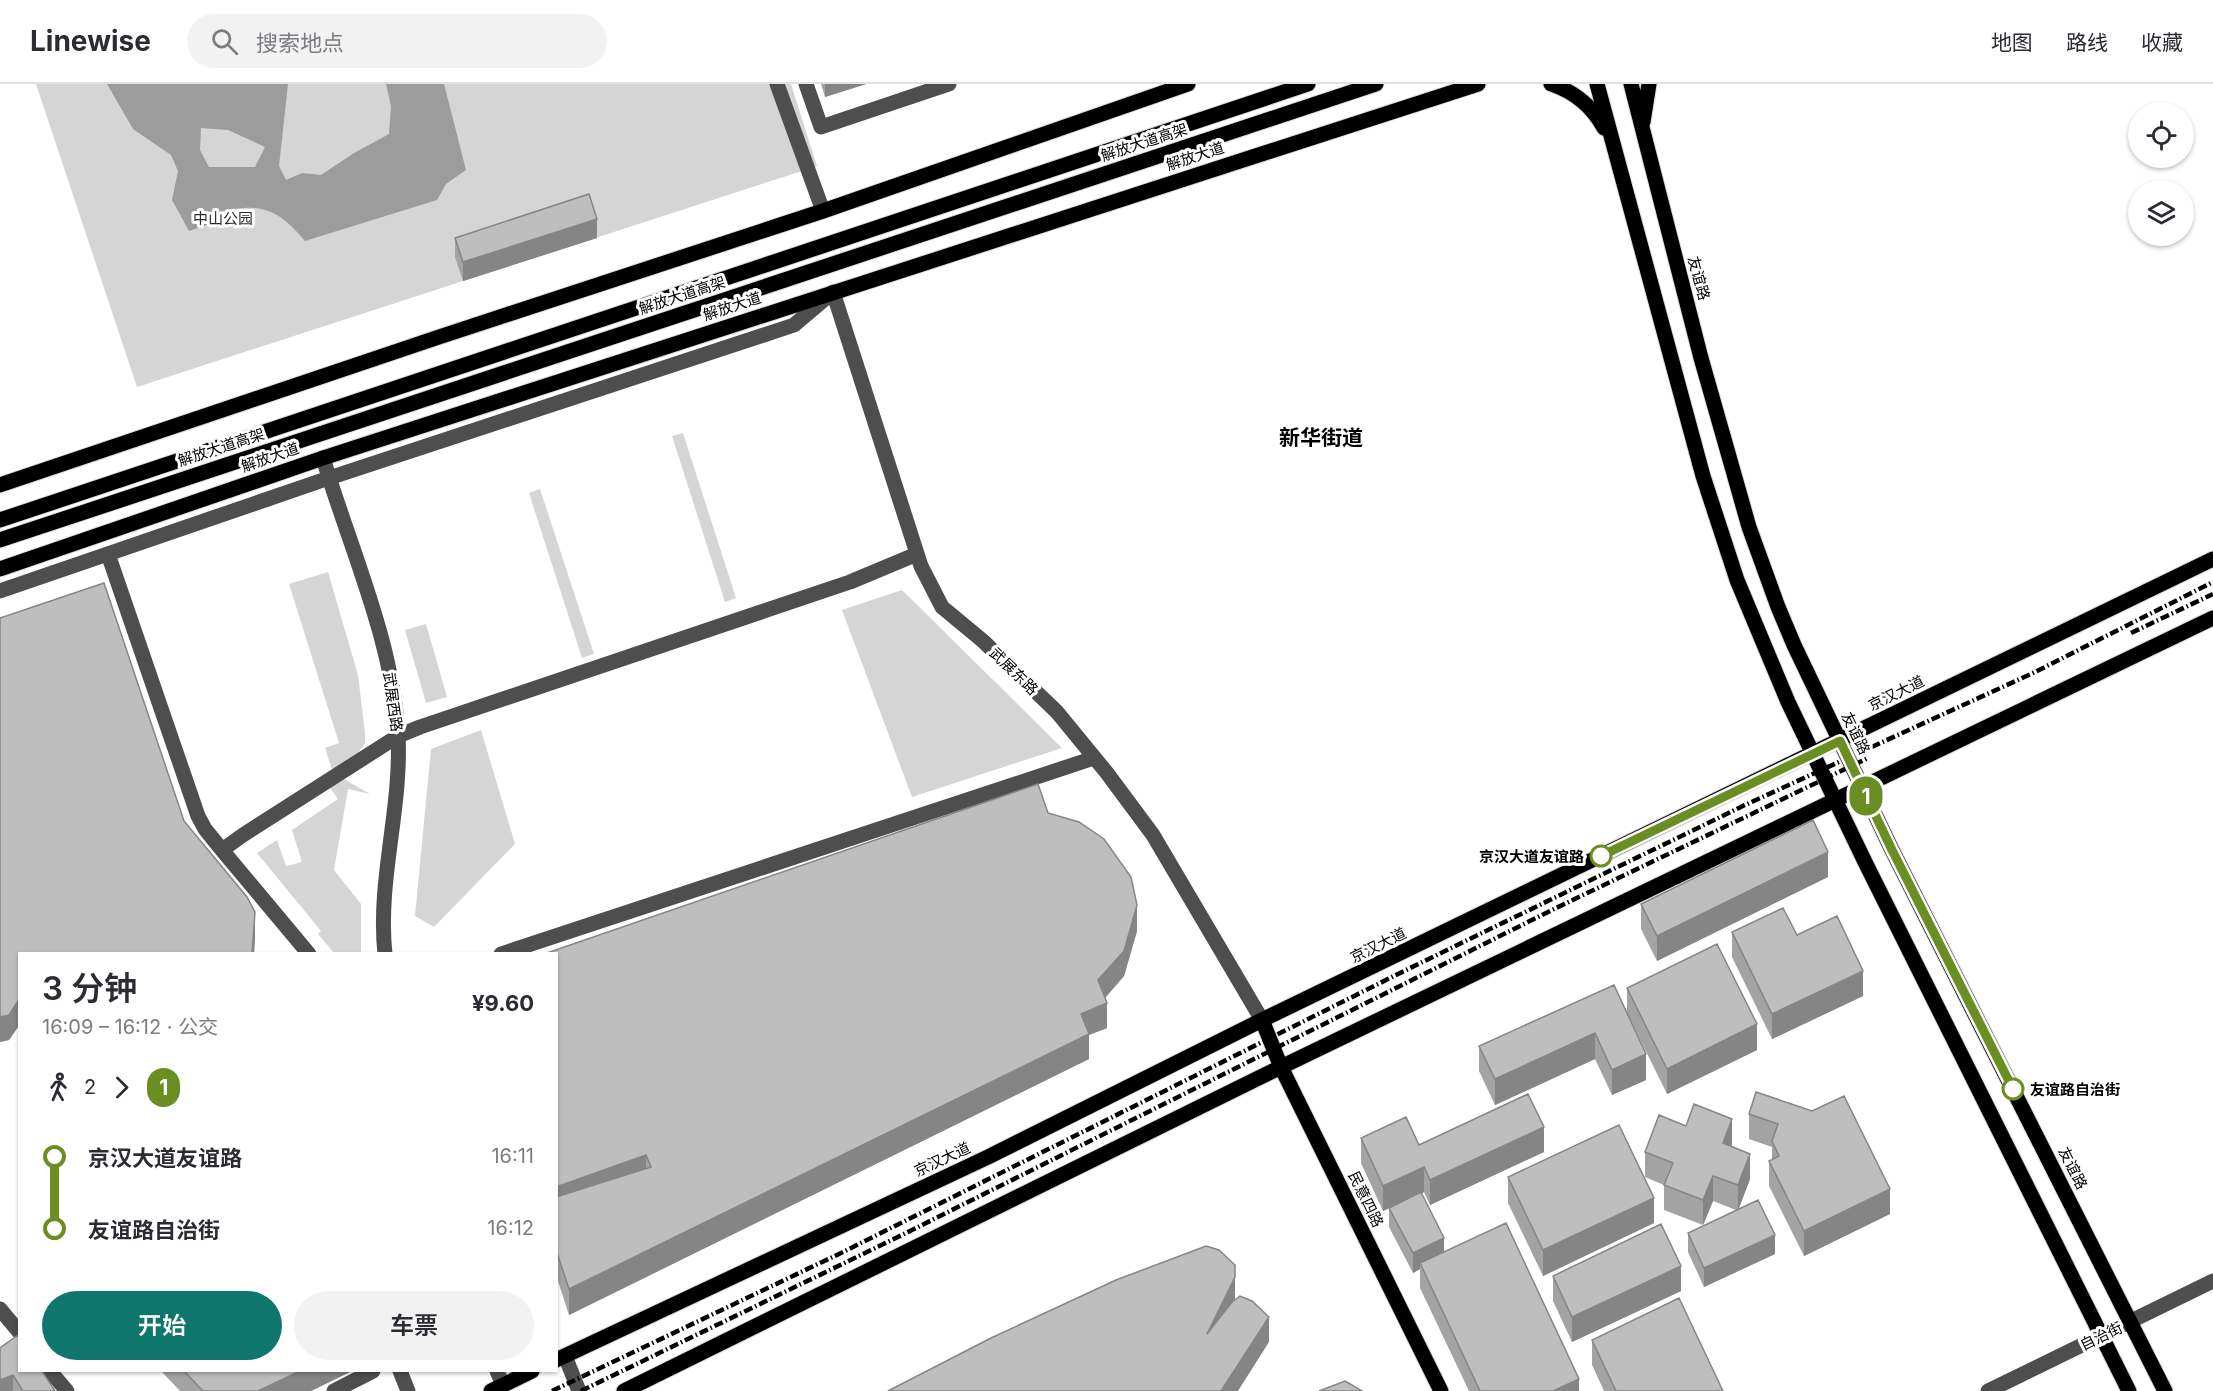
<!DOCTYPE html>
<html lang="zh">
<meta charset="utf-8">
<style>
body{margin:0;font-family:Inter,"Noto Sans SC",sans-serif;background:#f2f2f3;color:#2b2b33;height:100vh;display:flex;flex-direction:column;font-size:22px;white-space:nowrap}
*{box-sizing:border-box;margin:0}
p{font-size:20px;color:#7c7c81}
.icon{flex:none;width:33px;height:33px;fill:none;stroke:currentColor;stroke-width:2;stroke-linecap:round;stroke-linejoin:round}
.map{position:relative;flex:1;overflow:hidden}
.side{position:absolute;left:18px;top:868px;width:540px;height:420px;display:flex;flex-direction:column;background:#fff;border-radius:0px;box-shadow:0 2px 4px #0004}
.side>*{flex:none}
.badge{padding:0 12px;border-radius:20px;font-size:21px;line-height:39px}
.tools{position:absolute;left:2128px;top:18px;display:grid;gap:12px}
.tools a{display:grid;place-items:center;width:66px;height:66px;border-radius:50%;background:#fff;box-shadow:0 2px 4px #0004;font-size:30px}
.map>.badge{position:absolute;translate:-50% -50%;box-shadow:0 0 0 3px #fff}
.legs{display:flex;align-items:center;gap:9px;height:66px;padding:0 24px;font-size:20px}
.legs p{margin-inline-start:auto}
.headline{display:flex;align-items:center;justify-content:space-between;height:102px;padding:0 24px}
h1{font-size:33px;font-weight:600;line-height:45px}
.cta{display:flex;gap:12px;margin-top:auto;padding:12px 24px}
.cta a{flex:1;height:69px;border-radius:36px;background:#0f766e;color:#fff;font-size:24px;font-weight:600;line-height:69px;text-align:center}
.cta a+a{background:#f2f2f3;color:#2b2b33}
ul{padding:0 24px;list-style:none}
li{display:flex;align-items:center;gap:21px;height:72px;font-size:22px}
li i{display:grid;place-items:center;width:9px;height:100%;margin:0 8px;background:currentColor}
li i::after{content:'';width:15px;height:15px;margin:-8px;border:4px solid;border-radius:50%;background:#fff}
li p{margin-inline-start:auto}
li:first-child i{background:linear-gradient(#0000 50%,currentColor 0)}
li:last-child i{background:linear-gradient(currentColor 50%,#0000 0)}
header{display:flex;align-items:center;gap:36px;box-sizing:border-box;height:84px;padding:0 30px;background:#fff;border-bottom:2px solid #e1e1e2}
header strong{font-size:28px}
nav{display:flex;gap:33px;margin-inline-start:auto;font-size:21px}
.search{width:420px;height:54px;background:#f2f2f3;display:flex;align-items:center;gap:15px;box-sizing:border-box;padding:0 21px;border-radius:33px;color:#7c7c81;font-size:22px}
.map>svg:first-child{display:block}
.green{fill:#d5d5d5}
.water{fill:#9c9c9c;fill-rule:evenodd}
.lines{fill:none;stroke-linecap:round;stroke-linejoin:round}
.major-casing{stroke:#dbdbdb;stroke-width:17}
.minor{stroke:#4e4e4e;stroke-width:15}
.major{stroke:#000;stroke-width:15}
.rail{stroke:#000;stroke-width:4.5;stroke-dasharray:9 3 1.5 3;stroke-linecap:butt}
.wall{fill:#a3a3a3}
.shaded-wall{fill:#858585}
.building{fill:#bebebe;stroke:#858585;stroke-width:1.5}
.line-1-casing{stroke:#fff;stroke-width:14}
.line-1{stroke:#6b8e23;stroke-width:9}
.stop-1-dot{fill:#fff;stroke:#6b8e23;stroke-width:3}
.labels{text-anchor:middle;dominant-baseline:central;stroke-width:6;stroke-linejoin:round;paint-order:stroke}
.street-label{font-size:15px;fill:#000;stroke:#fff}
.park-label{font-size:15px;fill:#2c2c2c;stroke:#fff}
.stop-label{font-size:15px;font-weight:bold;fill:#000;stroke:#fff;text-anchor:end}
.district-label{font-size:21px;font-weight:bold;fill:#000;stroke:#fff}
</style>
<header>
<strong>Linewise</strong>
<div class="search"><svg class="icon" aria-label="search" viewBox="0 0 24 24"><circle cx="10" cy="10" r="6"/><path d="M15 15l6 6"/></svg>搜索地点</div>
<nav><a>地图</a><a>路线</a><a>收藏</a></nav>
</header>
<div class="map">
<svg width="2213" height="1307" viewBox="0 0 2213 1307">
<rect width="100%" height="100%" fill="#fff"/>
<path class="green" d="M36 0H791L817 82 137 303Z
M683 349 736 514 725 518 672 352Z
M540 405 594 570 582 574 529 409Z
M328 488 358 591 365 649V659L362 664 353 674 332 686 325 664 339 659 289 500Z
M902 506 1062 664 912 713 842 526Z
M426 540 447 613 426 619 405 546Z
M481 646 515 760 434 843 415 832 431 665Z
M344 695 370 710 348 705 334 786 361 820V870H335L318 850 321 847 257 769 277 756 286 782 302 778 292 746 338 715 330 704Z"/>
<path class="water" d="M107 0H288L279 82 286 96 302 89 321 91 354 69 389 50 391 22 386 0H444L466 86 446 100 437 116 305 157C278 125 262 119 222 127L219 137 189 147 172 116 178 87 171 71 133 45ZM201 44 228 46 265 63 255 83H209L200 66Z"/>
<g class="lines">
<g class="major-casing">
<path id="major" d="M1551 0C1575 8 1592 22 1604 44
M1597 0 1703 392 1737 496 1788 618 1866 780 2129 1307
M1631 0 1701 274 1734 390 1749 443 1778 523 1794 561 1892 766 2165 1307
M1643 38 1649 0
M0 401 436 254 823 127 1188 0
M0 436 1308 0
M0 456 1376 0
M0 485 323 374 1478 0
M1262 936 1281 983 1441 1307
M556 1276 988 1073 1262 936 2213 475
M491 1307 532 1287
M624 1307 1281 983 2213 534"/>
</g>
<path class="minor" d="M777 0 823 127
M806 0 821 43 949 0
M323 374C350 464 393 557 398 651 402 725 377 797 385 870
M108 470 198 732 205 745 222 766 309 870
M0 507 329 394 794 241 833 208 921 482 942 523 983 557 1057 628 1107 689 1153 751 1262 936
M222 766 243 751 398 652 420 643 850 498 917 470
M501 870 1094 674
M0 1225 20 1249
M565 1272 579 1307
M50 1287 67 1307
M400 1287 408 1307
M497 1287 503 1301
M334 1307 373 1287
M1988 1307 2213 1197"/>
<use href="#major" class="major"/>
<path class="rail" d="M2131 549 2213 510
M552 1307 841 1169 1406 886 1745 721 2033 589 2213 498
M581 1307 902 1151 1554 825 1868 674"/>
</g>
<path class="wall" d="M821 0H866L825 13Z
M455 154H597L463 197 455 173Z
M0 534 184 737 255 853 254 870H20V945L18 943 9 956 0 958Z
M1048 729 1137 847 1124 892 1105 914 1107 944 1089 951V975L569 1231 556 1191V870Z
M1828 793 1657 877 1641 845V820Z
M1732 848 1797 851 1863 912 1772 955 1732 873Z
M1627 904 1757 966 1667 1010 1630 935 1646 996 1612 1011 1595 975 1495 1021 1479 987V962L1627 929Z
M1756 1008 1890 1130 1804 1172 1769 1102V1077L1772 1075V1063L1749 1055V1030Z
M1361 1054 1419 1061 1544 1068 1430 1121 1424 1108 1421 1110 1444 1168 1579 1307H1469L1420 1204V1185L1413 1189 1389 1143V1124L1383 1127 1361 1079Z
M1732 1060 1731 1063 1750 1095 1738 1125 1775 1170 1704 1203 1688 1168V1149L1736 1126 1713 1117 1703 1141 1664 1126V1101L1645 1093V1068Z
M1508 1093 1654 1139 1543 1192 1508 1119Z
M1553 1192 1681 1207 1572 1258 1553 1217Z
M1592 1256 1723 1307H1604L1592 1281Z
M0 1264 55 1307H0Z
M161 1287H352L311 1307H180Z"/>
<path class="shaded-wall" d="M825 0H866L825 13Z
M597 135V154L463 197V178Z
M1828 768V793L1657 877V852Z
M1137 821V847L1124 892 1098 922V896Z
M255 828V853L254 870H252Z
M1863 887V912L1772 955V930Z
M18 917V943L9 956 0 958V933Z
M1107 919V944L1089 951V975L569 1231V1205L1081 930Z
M1757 940V966L1667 1010V985Z
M1595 949V975L1495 1021V995Z
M1646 970V996L1612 1011V986Z
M1732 1035V1060L1723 1085V1059Z
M1544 1043V1068L1430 1121V1096Z
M1750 1070V1095L1738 1127V1101Z
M646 1071V1097L556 1128V1103Z
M1424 1083V1108L1383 1127V1102Z
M1713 1092V1117L1703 1141V1116Z
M1890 1105V1130L1804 1172V1147Z
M1654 1114V1139L1543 1192V1166Z
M1775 1151V1170L1704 1203V1184Z
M1444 1154V1173L1420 1179V1185L1413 1189V1169Z
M1235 1181V1218L1207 1250Z
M1681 1182V1207L1572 1258V1233Z
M1269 1233V1258L1238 1307H1221Z
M300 1287H352L311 1307H258Z
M13 1291V1307H0V1296Z
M1579 1295V1307H1553Z"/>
<path class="building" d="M589 110 597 135 463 178 455 154Z
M104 499 184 737 247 813 255 828 252 870H20V920L18 917 9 931 0 933V534Z
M1038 700 1048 729 1079 738 1104 755 1131 793 1137 821 1124 867 1098 896 1107 919 1081 930 1089 950 569 1205 556 1166V1113L651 1083 646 1071 556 1103V870H544Z
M1813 736 1828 768 1657 852 1641 820Z
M1783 824 1797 851 1837 832 1863 887 1772 930 1732 848Z
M1717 860 1757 940 1667 985 1627 904Z
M1614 901 1646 970 1612 986 1595 949 1495 995 1479 962Z
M1756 1008 1812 1027 1844 1012 1890 1105 1804 1147 1769 1077 1779 1072 1772 1057 1778 1040 1749 1030Z
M1528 1010 1544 1043 1430 1096 1424 1083 1383 1102 1361 1054 1406 1033 1419 1061Z
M1694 1020 1732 1035 1723 1059 1750 1070 1738 1101 1713 1092 1703 1116 1664 1101 1673 1079 1645 1068 1659 1031 1686 1042Z
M1619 1041 1654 1114 1543 1166 1508 1093Z
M1421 1108 1444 1154 1413 1169 1389 1124Z
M1758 1116 1775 1151 1704 1184 1688 1149Z
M1506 1139 1579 1295 1553 1307H1480L1420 1179Z
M1661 1140 1681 1182 1572 1233 1553 1192Z
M1206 1162 1219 1166 1235 1181V1193L1207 1250 1232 1218 1240 1212 1252 1217 1269 1233 1221 1307H888L991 1254 1116 1196Z
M1679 1214 1723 1307H1616L1592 1256Z
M18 1251 20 1254V1287H42L55 1307H23L13 1291 0 1296V1264Z
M184 1287H300L258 1307H203Z
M1345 1297 1362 1307H1319Z"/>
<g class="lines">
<g class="line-1-casing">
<path id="line-1" d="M1601 772 1840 657 1892 766 2013 1005"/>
</g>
<use href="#line-1" class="line-1"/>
</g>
<g class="stop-1-dot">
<circle cx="1601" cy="772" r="10"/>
<circle cx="2013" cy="1005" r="10"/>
</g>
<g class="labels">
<g class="street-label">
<text transform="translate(1144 58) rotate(-18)">解放大道高架</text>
<text transform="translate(1195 72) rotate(-18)">解放大道</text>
<text transform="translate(1699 194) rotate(75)">友谊路</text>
<text transform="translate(682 211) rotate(-18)">解放大道高架</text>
<text transform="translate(732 222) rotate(-18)">解放大道</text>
<text transform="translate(221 363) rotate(-18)">解放大道高架</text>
<text transform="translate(270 373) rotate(-19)">解放大道</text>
<text transform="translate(1014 587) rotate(44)">武展东路</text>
<text transform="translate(1896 609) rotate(-26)">京汉大道</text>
<text transform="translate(393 618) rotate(82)">武展西路</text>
<text transform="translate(1856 649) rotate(64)">友谊路</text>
<text transform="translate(1378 861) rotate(-26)">京汉大道</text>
<text transform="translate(942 1075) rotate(-25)">京汉大道</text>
<text transform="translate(2073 1084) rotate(63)">友谊路</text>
<text transform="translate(1366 1115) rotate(64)">民意四路</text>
<text transform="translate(2101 1252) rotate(-26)">自治街</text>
</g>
<g class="park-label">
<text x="223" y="134">中山公园</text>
</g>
<g class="stop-label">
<text x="1584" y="772">京汉大道友谊路</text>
<text x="2030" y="1005" text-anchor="start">友谊路自治街</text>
</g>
<g class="district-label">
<text x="1321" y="353">新华街道</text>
</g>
</g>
</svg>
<div class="tools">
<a><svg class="icon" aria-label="locate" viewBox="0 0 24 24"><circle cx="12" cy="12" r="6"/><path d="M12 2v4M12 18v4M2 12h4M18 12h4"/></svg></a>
<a><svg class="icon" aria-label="layers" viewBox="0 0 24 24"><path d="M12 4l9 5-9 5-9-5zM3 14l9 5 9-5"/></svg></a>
</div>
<b class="badge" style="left:1866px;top:712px;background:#6b8e23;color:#fff">1</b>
<section class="side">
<div class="headline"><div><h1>3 分钟</h1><p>16:09 – 16:12 · 公交</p></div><b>¥9.60</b></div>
<div class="legs"><svg class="icon" aria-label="walk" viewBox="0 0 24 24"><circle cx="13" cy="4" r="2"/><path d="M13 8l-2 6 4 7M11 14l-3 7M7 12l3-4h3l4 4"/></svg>2<svg class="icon" aria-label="forward" viewBox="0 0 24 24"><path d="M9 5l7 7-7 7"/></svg><b class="badge" style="background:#6b8e23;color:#fff">1</b></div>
<ul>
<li><i style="color:#6b8e23"></i><b>京汉大道友谊路</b><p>16:11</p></li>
<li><i style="color:#6b8e23"></i><b>友谊路自治街</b><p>16:12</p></li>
</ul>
<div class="cta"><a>开始</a><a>车票</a></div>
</section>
</div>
